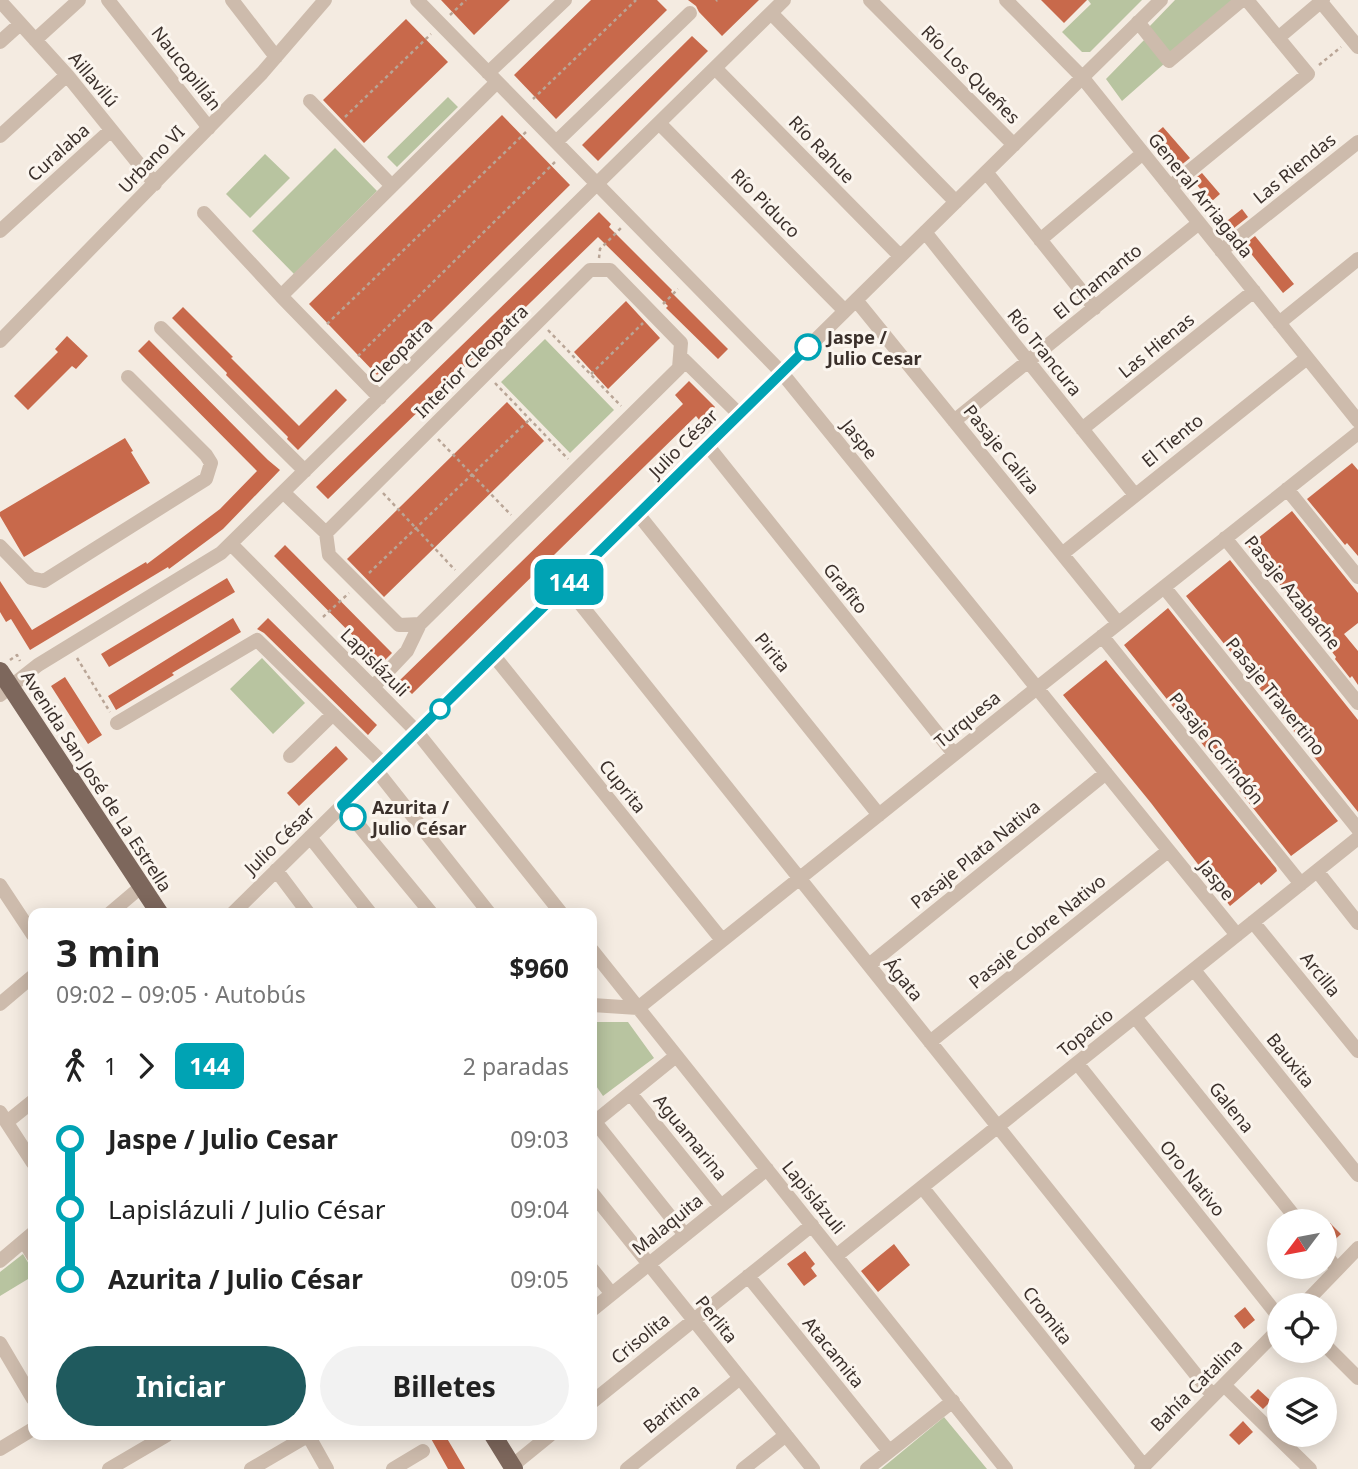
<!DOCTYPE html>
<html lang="es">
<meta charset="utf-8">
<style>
body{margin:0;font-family:"Noto Sans",sans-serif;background:#f2f2f2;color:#222;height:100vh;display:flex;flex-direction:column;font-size:26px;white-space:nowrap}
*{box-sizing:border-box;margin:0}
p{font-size:23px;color:#767676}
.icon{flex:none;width:38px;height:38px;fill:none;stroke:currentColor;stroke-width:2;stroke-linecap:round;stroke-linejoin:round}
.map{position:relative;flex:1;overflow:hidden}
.side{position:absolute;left:28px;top:908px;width:569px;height:532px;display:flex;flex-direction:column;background:#fff;border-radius:14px;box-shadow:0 4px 18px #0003}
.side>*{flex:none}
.badge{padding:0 14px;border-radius:10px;font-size:24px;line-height:46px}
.needle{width:46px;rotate:238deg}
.fabs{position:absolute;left:1267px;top:1209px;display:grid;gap:14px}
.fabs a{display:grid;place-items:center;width:70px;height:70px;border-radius:50%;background:#fff;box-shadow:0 4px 18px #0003;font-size:35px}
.map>.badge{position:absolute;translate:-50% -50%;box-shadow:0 0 0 4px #fff}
.legs{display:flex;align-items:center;gap:10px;height:77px;padding:0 28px;font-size:23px}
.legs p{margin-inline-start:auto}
.overview{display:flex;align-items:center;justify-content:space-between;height:119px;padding:0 28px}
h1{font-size:38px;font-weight:700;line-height:52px}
.cta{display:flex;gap:14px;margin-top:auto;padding:14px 28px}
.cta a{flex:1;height:80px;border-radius:42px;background:#1f5a5e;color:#fff;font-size:28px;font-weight:700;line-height:80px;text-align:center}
.cta a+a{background:#f2f2f2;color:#222}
ul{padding:0 28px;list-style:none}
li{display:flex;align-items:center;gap:24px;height:70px;font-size:26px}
li i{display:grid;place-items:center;width:10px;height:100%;margin:0 9px;background:currentColor}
li i::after{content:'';width:18px;height:18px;margin:-9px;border:5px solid;border-radius:50%;background:#fff}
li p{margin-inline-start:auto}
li:first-child i{background:linear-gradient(#0000 50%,currentColor 0)}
li:last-child i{background:linear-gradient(currentColor 50%,#0000 0)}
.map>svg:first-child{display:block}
.green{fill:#b8c4a0}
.building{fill:#c8694b}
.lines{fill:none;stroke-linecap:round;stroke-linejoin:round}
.path{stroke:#b9a596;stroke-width:2.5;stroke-dasharray:3.5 3.5;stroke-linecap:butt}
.minor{stroke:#cdbbac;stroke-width:14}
.major{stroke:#7d675c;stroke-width:18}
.line-1-casing{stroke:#fff;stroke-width:16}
.line-1{stroke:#00a3b4;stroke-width:10}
.stop-1-dot{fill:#fff;stroke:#00a3b4;stroke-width:3.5}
.labels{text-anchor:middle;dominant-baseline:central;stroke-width:6;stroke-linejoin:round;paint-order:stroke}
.street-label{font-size:18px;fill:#3b302b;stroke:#fbf5ee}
.stop-label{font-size:18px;font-weight:bold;fill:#3b302b;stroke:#fbf5ee;text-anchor:start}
</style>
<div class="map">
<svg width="1358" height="1469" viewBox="0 0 1358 1469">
<rect width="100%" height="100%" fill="#f4ebe1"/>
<path class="green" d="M1088 0H1142L1090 52H1082L1062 32 1091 4Z
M1175 0H1235L1170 55 1148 28Z
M1146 38 1165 63 1122 101 1106 79Z
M448 97 458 107 397 167 387 157Z
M335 148 377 191 294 274 252 231Z
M265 154 290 178 250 218 226 194Z
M545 339 614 410 570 453 501 382Z
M262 658 305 703 273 734 230 689Z
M592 1022H628L654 1058 603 1096 592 1080Z
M23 1254 33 1271V1276L0 1296V1272Z
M944 1417 987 1469H881Z"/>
<path class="building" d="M441 0H510L474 35Z
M591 0H657L667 10 556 119 514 75Z
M688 0H759L722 36 699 12 696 6Z
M1041 0H1087L1064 23Z
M406 19 448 62 364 143 323 100Z
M692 36 708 51 598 161 582 145Z
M502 115 570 185 377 375 309 304Z
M1163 127 1190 158 1175 170 1149 139Z
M1202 173 1220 194 1211 202 1193 180Z
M1242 209 1248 217 1229 232 1223 224Z
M599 212 611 224 609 227 672 290 671 292 728 349 718 359 666 308 668 306 598 237 328 499 316 487Z
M1255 236 1294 284 1283 293 1244 245Z
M626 301 660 338 608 389 574 352Z
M183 307 233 357 231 358 299 426 336 389 347 400 298 450 287 439 288 437 226 375 227 373 172 318Z
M67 336 88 356 76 369 72 366 28 410 14 396 58 352 55 349Z
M149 340 268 460 280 470 223 529 169 569 168 567 30 650 11 619 6 622 0 612V581L32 630 146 562 147 564 220 509 257 471 138 351Z
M689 381 715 407 700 421 696 416 412 694 399 681 683 404 675 395Z
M507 402 544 441 384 597 347 559Z
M125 438 133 451 131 452 150 483 24 557 0 516V512Z
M1352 463 1358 470V556L1347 543 1345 545 1307 499Z
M1292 511 1358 593V623L1344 634 1358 651V685L1352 676 1350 678 1335 659 1336 657 1305 618 1303 620 1290 604 1293 602 1248 546Z
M285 545 392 653 381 664 274 556Z
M1230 560 1358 720V812L1186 596Z
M227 578 235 592 109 667 101 654Z
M1168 608 1338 821 1291 856 1124 645Z
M233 618 241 632 172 673 174 675 116 710 108 696Z
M268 618 377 725 368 735 264 633 257 629Z
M1106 660 1276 868 1277 871 1261 885 1259 882 1230 906 1151 803 1063 695Z
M65 677 102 735 88 744 51 686Z
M336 746 348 759 299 806 287 793Z
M1330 1223 1341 1234 1329 1245H1325V1228Z
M894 1244 910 1265 878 1292 861 1271Z
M805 1251 815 1264 811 1268 817 1276 804 1286 787 1264Z
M1245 1307 1255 1320 1244 1329 1234 1316Z
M1258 1389 1271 1401 1263 1409 1250 1397Z
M1243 1421 1253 1432 1239 1445 1229 1435Z
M429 1435H445L465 1469H448Z"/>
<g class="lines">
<path class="path" d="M716 1 717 0
M450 15 466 0
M1319 65 1341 47
M533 99 636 0
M345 117 431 34
M599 258 600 249 621 228
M663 304 678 289
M327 324 526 132
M548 330 621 406
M358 356 555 162
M591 374 643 323
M495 383 568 459
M438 439 511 515
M383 493 455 570
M369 573 530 419
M323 617 349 593
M77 658 110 712
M10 660 17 655 20 661
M32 694 39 689 35 684"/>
<path class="minor" d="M108 0 209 128
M232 0 276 57
M417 0 782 373 1237 935
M870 0 1014 145
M1006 0 1082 77 1358 421
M0 1 67 75 155 184
M1321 2 1358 47
M771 13 956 202
M1138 22 1169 61 1242 0
M1278 38 1323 0
M35 40 79 0
M0 42 20 24
M715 68 900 256
M488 73 565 0
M310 101 392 186
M659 123 845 311
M0 136 67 75
M556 142 690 13
M986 172 1095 308
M1170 187 1308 74 1247 0
M204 213 281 296
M0 231 111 130
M925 232 1135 495
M1040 240 1143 153
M1221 251 1358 142
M590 270H610L681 343 679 368 420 624 399 625 329 555 326 533Z
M856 300 1118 623
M1279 323 1358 259
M161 328 305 471
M0 341 262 73 325 0
M680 356 739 414
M380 398 281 296 497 82
M954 421 1199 223
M1082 429 1254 291
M708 446 954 754
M1287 489 1358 577
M283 492 326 533
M638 514 879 815
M1225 538 1358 703
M231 544 417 732 562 914
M0 546 31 578 44 581 206 479 211 463 206 455 128 377
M1062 554 1307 358
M566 586 1213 1396
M1164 587 1358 829
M1102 636 1301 884
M494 656 722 940
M373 687 407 651 420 624
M0 695 38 665 221 553 784 0
M117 723 257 640 384 764
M290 756 333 714
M377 771 490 914
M342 805 432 914
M310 837 371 914
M276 870 309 914
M1317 871 1358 923
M0 885 33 935
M109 914 142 886
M232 914 1161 0
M1253 922 1358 1051
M592 950 1006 1469
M869 965 1106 773
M1194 970 1358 1175
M0 1004 33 976
M592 1005 638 1008 1037 688 1358 433
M1135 1017 1299 1222
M930 1042 1168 851
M1077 1063 1279 1317
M630 1093 721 1206
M0 1112 33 1163
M7 1122 33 1101
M595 1122 685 1235
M592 1124 676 1056
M922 1187 1144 1466
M592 1193 813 1469
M24 1241 33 1256
M1325 1254 1337 1269
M836 1256 1358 838
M0 1261 33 1233
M592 1269 611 1293
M748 1276 889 1451
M1302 1306 1358 1248
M592 1310 767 1169
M0 1343 33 1399
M1325 1345 1358 1378
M1224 1385 1310 1469
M592 1402 812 1225
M308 1435 327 1469
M0 1449 33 1429
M512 1466 550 1435
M109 1469 167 1435
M251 1469 309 1435
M393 1469 423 1451
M627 1469 740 1378
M743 1469 786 1435
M867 1469 953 1401
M1141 1469 1279 1329"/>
<path class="major" d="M0 671 160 914
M493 1435 514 1469"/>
</g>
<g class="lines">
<g class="line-1-casing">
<path id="line-1" d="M353 817 342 805 808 347"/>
</g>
<use href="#line-1" class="line-1"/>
</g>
<g class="stop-1-dot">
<circle cx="808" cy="347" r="12"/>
<circle cx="440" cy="709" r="9"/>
<circle cx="353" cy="817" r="12"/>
</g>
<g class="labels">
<g class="street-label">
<text transform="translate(187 68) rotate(52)">Naucopillán</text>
<text transform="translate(971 74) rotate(45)">Río Los Queñes</text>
<text transform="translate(94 79) rotate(50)">Aillavilú</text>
<text transform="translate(822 149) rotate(46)">Río Rahue</text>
<text transform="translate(58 152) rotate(-42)">Curalaba</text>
<text transform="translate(151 159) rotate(-46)">Urbano VI</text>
<text transform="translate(1294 168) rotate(-39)">Las Riendas</text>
<text transform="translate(1201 195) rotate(51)">General Arriagada</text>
<text transform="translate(766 203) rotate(45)">Río Piduco</text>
<text transform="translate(1097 281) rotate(-39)">El Chamanto</text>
<text transform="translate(1156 345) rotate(-39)">Las Hienas</text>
<text transform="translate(400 351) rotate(-45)">Cleopatra</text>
<text transform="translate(1045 352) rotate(51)">Río Trancura</text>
<text transform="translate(471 361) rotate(-45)">Interior Cleopatra</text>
<text transform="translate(860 439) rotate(51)">Jaspe</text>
<text transform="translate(1172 440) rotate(-39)">El Tiento</text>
<text transform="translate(683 443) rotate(-45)">Julio César</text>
<text transform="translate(1002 449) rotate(51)">Pasaje Caliza</text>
<text transform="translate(846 588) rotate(51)">Grafito</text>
<text transform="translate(1293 592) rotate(51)">Pasaje Azabache</text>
<text transform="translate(773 652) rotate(51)">Pirita</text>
<text transform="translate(375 662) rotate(45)">Lapislázuli</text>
<text transform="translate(1276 696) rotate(51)">Pasaje Travertino</text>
<text transform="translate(967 719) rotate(-39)">Turquesa</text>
<text transform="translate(1217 748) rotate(51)">Pasaje Corindón</text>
<text transform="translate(97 781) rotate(57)">Avenida San José de La Estrella</text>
<text transform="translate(623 786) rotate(51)">Cuprita</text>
<text transform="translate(279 840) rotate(-44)">Julio César</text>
<text transform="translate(975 854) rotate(-39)">Pasaje Plata Nativa</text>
<text transform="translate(1217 880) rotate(51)">Jaspe</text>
<text transform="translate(1037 931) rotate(-39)">Pasaje Cobre Nativo</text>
<text transform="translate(1321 974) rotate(51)">Arcilla</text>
<text transform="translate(904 979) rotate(51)">Ágata</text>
<text transform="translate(1085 1032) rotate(-39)">Topacio</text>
<text transform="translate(1291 1060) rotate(51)">Bauxita</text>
<text transform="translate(1232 1107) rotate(51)">Galena</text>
<text transform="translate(691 1137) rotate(51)">Aguamarina</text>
<text transform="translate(1193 1178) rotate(51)">Oro Nativo</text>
<text transform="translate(814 1197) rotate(51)">Lapislázuli</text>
<text transform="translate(667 1224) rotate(-39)">Malaquita</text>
<text transform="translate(1048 1315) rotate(52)">Cromita</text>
<text transform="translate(717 1319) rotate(51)">Perlita</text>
<text transform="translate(640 1338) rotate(-39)">Crisolita</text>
<text transform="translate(834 1352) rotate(51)">Atacamita</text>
<text transform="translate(1196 1385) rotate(-45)">Bahía Catalina</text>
<text transform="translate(671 1408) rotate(-39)">Baritina</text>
</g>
<g class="stop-label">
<text x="827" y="337">Jaspe /<tspan x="827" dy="21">Julio Cesar</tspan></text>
<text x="372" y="807">Azurita /<tspan x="372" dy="21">Julio César</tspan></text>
</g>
</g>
</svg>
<div class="fabs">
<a><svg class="needle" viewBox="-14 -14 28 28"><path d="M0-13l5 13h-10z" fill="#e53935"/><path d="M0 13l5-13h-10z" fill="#767676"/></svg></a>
<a><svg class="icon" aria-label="locate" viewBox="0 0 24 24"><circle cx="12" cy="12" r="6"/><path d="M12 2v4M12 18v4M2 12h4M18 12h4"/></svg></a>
<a><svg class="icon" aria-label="layers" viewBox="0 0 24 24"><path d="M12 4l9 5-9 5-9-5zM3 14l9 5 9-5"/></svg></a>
</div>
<b class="badge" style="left:569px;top:582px;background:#00a3b4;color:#fff">144</b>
<section class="side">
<div class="overview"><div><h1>3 min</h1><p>09:02 – 09:05 · Autobús</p></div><b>$960</b></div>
<div class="legs"><svg class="icon" aria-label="walk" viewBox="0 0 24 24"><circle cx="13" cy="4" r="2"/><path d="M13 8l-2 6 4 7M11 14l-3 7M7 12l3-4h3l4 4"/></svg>1<svg class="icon" aria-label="forward" viewBox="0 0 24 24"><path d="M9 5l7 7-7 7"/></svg><b class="badge" style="background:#00a3b4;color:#fff">144</b><p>2 paradas</p></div>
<ul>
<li><i style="color:#00a3b4"></i><b>Jaspe / Julio Cesar</b><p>09:03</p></li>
<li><i style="color:#00a3b4"></i><span>Lapislázuli / Julio César</span><p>09:04</p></li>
<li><i style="color:#00a3b4"></i><b>Azurita / Julio César</b><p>09:05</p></li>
</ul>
<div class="cta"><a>Iniciar</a><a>Billetes</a></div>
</section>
</div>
